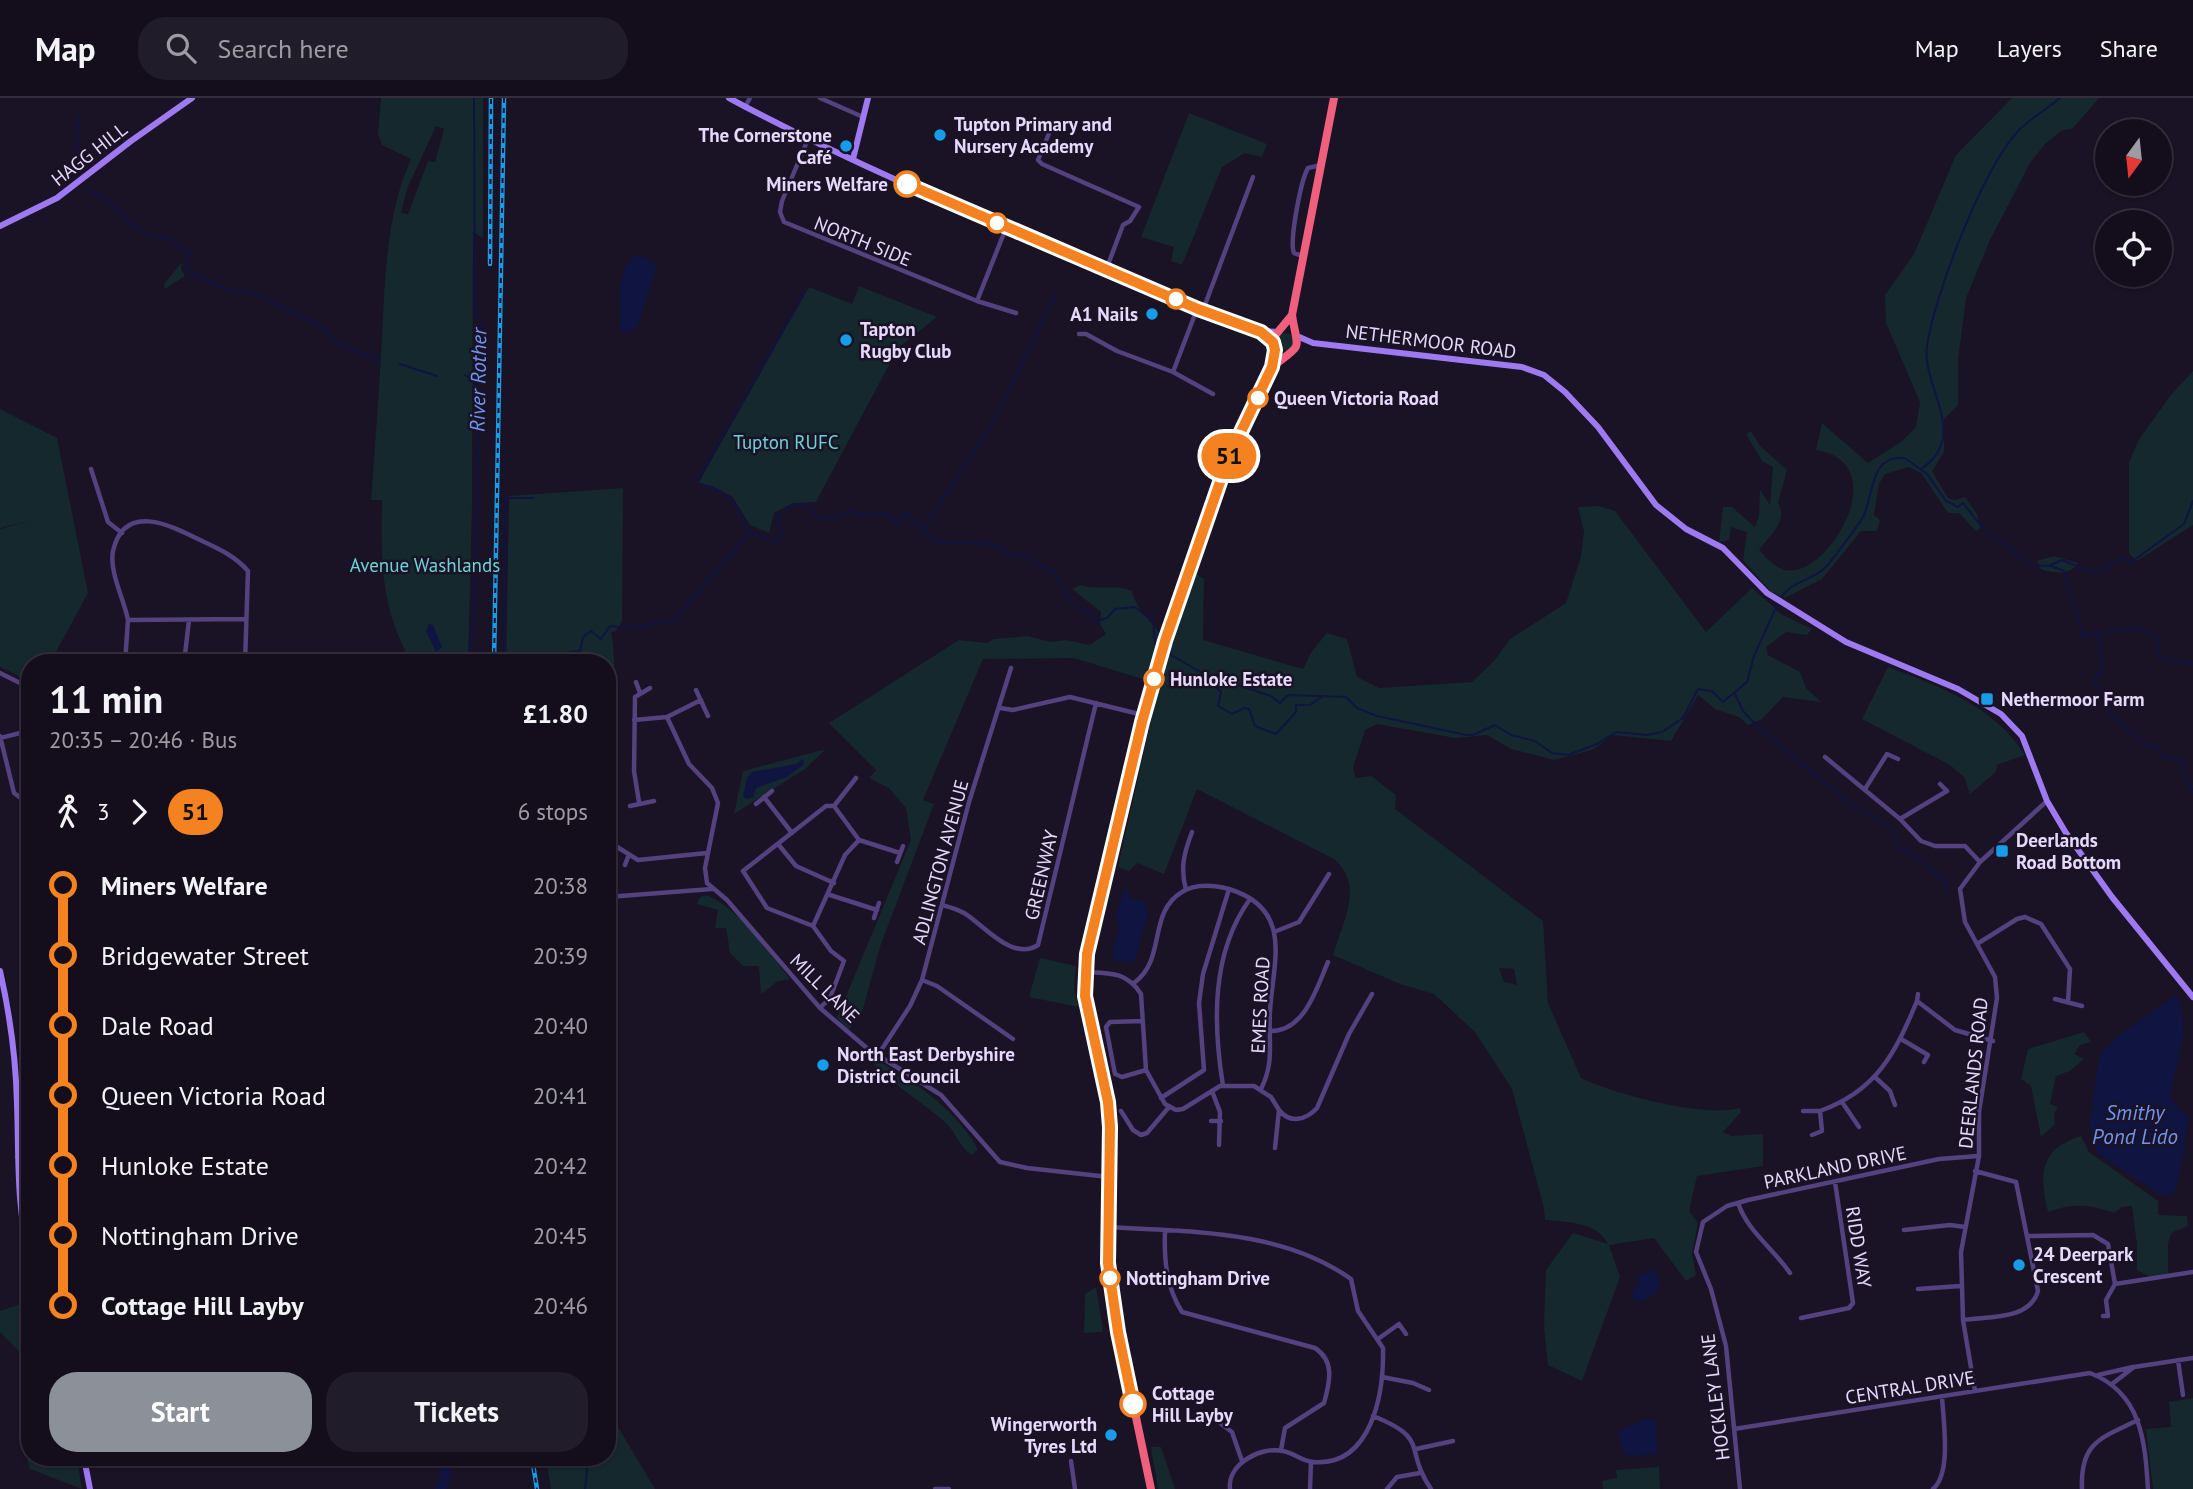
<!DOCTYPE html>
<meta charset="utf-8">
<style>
body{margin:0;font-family:"PT Sans",sans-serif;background:#211c29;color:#f1f3f6;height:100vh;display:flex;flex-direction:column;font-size:26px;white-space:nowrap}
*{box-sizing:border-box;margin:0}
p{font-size:23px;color:#9d9ca3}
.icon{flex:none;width:38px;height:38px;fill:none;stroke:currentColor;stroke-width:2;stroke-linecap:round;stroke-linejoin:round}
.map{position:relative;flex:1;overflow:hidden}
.details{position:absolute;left:21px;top:556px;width:595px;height:812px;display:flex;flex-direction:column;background:#140e1c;border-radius:28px;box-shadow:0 2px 5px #0004,0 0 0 2px #332e3b}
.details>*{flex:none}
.badge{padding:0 14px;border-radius:23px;font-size:24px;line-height:46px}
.needle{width:46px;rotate:195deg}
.tools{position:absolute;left:2095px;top:21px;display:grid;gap:14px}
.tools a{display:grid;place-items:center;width:77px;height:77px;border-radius:50%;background:#140e1c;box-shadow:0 2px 5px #0004,0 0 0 2px #332e3b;font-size:35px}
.map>.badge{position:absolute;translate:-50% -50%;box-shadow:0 0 0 4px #fff}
.legs{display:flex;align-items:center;gap:10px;height:77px;padding:0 28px;font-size:23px}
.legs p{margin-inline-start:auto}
.summary{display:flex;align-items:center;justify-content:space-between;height:119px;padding:0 28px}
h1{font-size:38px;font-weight:600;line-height:52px}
.button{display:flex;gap:14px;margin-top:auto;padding:14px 28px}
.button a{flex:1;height:80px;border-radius:28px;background:#8c9099;color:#fff;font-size:28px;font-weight:600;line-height:80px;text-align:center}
.button a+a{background:#211c29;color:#f1f3f6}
ul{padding:0 28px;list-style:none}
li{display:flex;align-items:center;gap:24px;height:70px;font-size:26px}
li i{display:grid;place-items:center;width:10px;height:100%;margin:0 9px;background:currentColor}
li i::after{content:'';width:18px;height:18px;margin:-9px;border:5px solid;border-radius:50%;background:#140e1c}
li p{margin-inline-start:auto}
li:first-child i{background:linear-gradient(#0000 50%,currentColor 0)}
li:last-child i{background:linear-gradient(currentColor 50%,#0000 0)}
header{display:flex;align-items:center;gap:42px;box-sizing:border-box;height:98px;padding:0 35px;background:#140e1c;border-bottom:2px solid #332e3b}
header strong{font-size:33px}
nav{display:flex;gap:38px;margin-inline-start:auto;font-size:24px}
.search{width:490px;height:63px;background:#211c29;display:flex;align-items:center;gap:18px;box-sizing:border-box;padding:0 24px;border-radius:28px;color:#9d9ca3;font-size:26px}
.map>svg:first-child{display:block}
.green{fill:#15282e;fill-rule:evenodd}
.water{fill:#0f1440}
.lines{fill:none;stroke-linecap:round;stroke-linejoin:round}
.stream{stroke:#0f1440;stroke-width:2}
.river{stroke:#0f1440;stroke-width:10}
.street{stroke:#54417f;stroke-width:4.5}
.secondary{stroke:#9d7af2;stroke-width:6}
.highway{stroke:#ef607e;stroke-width:8}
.rail-casing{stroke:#189ce8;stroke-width:4.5}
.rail{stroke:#1a1225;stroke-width:2;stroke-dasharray:5;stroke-linecap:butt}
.line-1-casing{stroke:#fff;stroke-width:16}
.line-1{stroke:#f58220;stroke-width:10}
.poi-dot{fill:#189ce8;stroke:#1a1225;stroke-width:2.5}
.stop-1-dot{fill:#fff;stroke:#f58220;stroke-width:3.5}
.labels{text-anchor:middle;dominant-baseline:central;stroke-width:5;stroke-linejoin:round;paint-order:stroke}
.poi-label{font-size:19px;font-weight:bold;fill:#e6d9fb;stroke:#1a1225;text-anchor:start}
.street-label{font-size:19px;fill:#e6d9fb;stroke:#1a1225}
.stop-label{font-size:19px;font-weight:bold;fill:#e6d9fb;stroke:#1a1225;text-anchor:start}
.park-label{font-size:19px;fill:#6cd3d5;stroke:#1a1225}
.water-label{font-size:21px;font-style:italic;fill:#7194f1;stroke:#1a1225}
</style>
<header>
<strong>Map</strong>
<div class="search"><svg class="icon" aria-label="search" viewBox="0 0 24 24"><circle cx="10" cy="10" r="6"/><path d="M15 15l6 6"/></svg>Search here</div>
<nav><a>Map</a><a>Layers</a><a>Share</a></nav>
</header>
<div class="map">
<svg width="2193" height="1391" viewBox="0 0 2193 1391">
<rect width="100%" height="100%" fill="#1a1225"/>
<path class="green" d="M381 0H483V140L473 134 472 407 468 565H412C380 510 381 463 382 402H371C375 348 379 294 382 240 385 181 386 116 411 61L382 47 378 35ZM436 28 444 31 435 64 428 63 408 116 401 115 407 91Z
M2012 0H2099L2073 30 2061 33 2045 46 2030 65 1990 142 1966 200 1958 262V307L1944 321V354L1932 373 1948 400 1955 402 1965 399 1977 416 1980 430 1976 433 1959 415H1948L1921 375 1909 369 1885 376 1879 386 1874 417 1880 422 1877 433H1861L1822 481 1785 500 1770 493 1743 462 1747 434 1731 429 1729 442 1719 444 1723 409H1732L1755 429 1759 417 1760 392 1770 407 1773 369 1762 363 1746 336 1751 333 1760 348 1787 372 1778 405C1789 423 1769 438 1759 452 1767 460 1774 469 1785 472 1827 482 1897 365 1816 352L1822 325 1868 365 1901 344 1916 329 1920 304 1886 225 1885 197 1914 156 1956 57Z
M1189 15 1267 46 1262 59 1245 55 1222 69 1182 167 1171 163 1174 149 1141 139Z
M182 164 181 171 185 178 165 191 164 186Z
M859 188 937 219 898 250 816 404 793 405 774 415 769 435 750 427 732 398 699 384 809 189 852 206Z
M1277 244a9 9 0 1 1 18 0a9 9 0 1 1-18 0Z
M2193 273V427L2137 463 2129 456V365L2138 343 2170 298Z
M0 311 57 340 88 495 50 565H30V583L0 569V431L30 423 0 430Z
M623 390 622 523 616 533 611 534C618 562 615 671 607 698V565H506L509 398Z
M1599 408 1615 413 1706 534 1752 490 1781 516 1812 531 1807 537 1786 534 1766 549 1768 557 1800 574 1806 590 1821 604 1783 599 1762 621 1748 627 1739 619 1715 611 1698 597 1671 643 1613 637 1592 652 1554 662 1511 651 1487 637 1455 640 1377 626 1365 632 1353 670 1356 680 1371 678 1396 697 1395 711 1543 823 1548 905 1581 980C1614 996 1704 1020 1740 1010L1741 1014 1723 1034 1731 1038 1763 1036V1068L1697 1078 1689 1113 1698 1125 1692 1156 1696 1177 1686 1183 1654 1140 1609 1147 1620 1179 1582 1283 1548 1267 1544 1228 1546 1172 1573 1135 1608 1146C1597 1124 1567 1124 1545 1122L1544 1110 1512 991 1475 934 1434 896 1400 886 1333 857C1343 822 1365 788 1334 761L1197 691 1164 776 1137 765 1129 773 1118 769 1159 587 1196 476 1204 481 1203 542 1303 571 1312 553 1327 535 1347 541 1357 579 1379 590 1472 584 1494 563 1510 541 1566 505 1581 459 1584 433 1578 409ZM1499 870 1514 871 1517 887 1504 884Z
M2054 458 2078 465C2072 477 2052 476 2041 471L2037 463Z
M1081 487C1099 493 1116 485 1132 493 1137 514 1151 521 1161 538L1149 583 1074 560 983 561 923 702 934 706 881 846 862 914 849 932 837 920 911 742 906 710 889 690 869 680 876 672 829 625 959 542 987 545 994 541 1028 538 1050 544 1065 542 1090 547 1106 536 1100 526 1101 514 1072 491Z
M1888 569C1941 589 1993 607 2025 657L1997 667 1996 674 1970 696 1964 679 1950 667 1862 621Z
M826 651 805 671 734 716 743 673Z
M707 797C740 812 768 852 790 881L778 883 761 896 759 868H743L730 855 726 830H715L718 812 697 806 700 799Z
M1040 860 1076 868 1074 891 1079 909 1029 899Z
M2084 934 2091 944 2080 947 2074 956 2084 961 2070 973 2056 978 2050 1006 2058 1009 2054 1016 2055 1026 2041 1039 2031 988 2021 981 2028 951Z
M863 953C908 981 951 1004 978 1051L972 1057C959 1049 956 1034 945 1024 917 1000 886 983 863 953Z
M2081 1038 2089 1054 2158 1103V1117L2187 1118 2188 1128 2171 1135 2168 1146V1175L2150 1179 2137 1172V1147L2132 1108 2122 1109 2114 1115C2089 1106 2072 1105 2048 1114 2039 1077 2039 1051 2081 1038Z
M1096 1189 1103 1231 1102 1234 1084 1235 1085 1196Z
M30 1203V1257L21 1255 0 1234V1213Z
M607 1283 615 1324 655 1391H551L546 1360H607Z
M2193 1300V1391H2153L2146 1331 2171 1329 2169 1304Z
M30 1345V1360H77L82 1391 30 1371 23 1347Z
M1151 1349H1161L1175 1391H1158Z
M1659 1369 1660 1391H1603L1602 1383 1617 1380 1616 1372Z"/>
<path class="water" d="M634 158 644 159 657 168 656 172 637 229 628 234 620 233C622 212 615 173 634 158Z
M429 526 433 527 442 549 436 554 426 533Z
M803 661 804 666 787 679 756 690 753 699 746 701 743 698 747 680 752 674 796 666Z
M1126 788 1130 800 1144 803 1148 816 1135 863 1115 864 1112 855 1119 830 1116 814Z
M2176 897C2193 931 2176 958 2171 997L2172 1003 2189 1019 2184 1055 2174 1097H2161L2098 1056 2089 1031 2099 958 2119 937Z
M1653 1171 1657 1176 1660 1191 1646 1202 1635 1203 1631 1196 1639 1186 1638 1179Z
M1649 1320 1656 1324 1657 1356 1630 1358 1623 1355 1618 1333Z"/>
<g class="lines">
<path class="stream" d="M76 75 78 19
M85 90C91 95 103 98 108 103 130 126 138 138 171 141L182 152 192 154 186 164 190 174 232 194 249 193 324 230C334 249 361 253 380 262
M400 266 437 278
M465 277 477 287
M1921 371C1971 338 1921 288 1927 248 1935 195 1982 73 2018 33 2030 21 2047 11 2060 0
M696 384 806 192
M701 387C727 388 739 413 750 434
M922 433 991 328 1056 196
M345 462 371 476
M2051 467 2062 462 2089 473H2102L2108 466 2123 460 2130 465 2184 426 2193 403
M1781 500C1790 484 1812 482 1825 470 1830 465 1860 425 1863 419 1874 398 1869 356 1905 360L1927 376 1946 403 1958 409 1963 405 1985 433 2032 467 2051 468 2064 473 2083 539 2097 535C2102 549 2099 558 2103 571L2096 579 2094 587C2108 595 2111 600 2109 615L2146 647H2155L2162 659 2182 662 2183 675 2193 694
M2097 535 2138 530 2157 539 2159 560 2193 566
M1166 554 1202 575 1271 598 1280 605 1288 597 1346 599 1357 610 1377 618 1466 637H1473L1495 627 1511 637 1535 643 1552 655 1568 657 1597 646 1616 634 1647 637 1662 634 1683 620 1698 591 1712 593 1723 604 1747 584 1754 558 1778 505
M469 565 475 499 479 302 476 293 481 223 475 214 474 0
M504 565 506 400H533
M536 565C552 563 564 552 580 553L583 539 591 533 601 541 610 528 627 530 674 522 750 434 772 443 780 442 782 435 777 418 793 407 808 408 818 420H835L848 413 878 418 886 414 896 426H900L901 418 906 415 936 444 989 446 1003 451 1009 458 1025 456 1035 465 1055 474 1068 500 1081 512 1091 516 1094 524 1107 520 1115 511 1135 509 1153 523 1155 545 1161 551
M1216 580 1215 588 1221 594 1218 608 1232 616 1244 610 1249 611 1255 628 1276 636 1296 614V607H1310L1323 598
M1735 596 1743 613 1757 628 1852 707 1893 731 1900 750C1918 756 1927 773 1944 780L1947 793
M583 1360 587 1372 585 1391"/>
<path class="river" d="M440 1391 444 1385 447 1360"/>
<path class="street" d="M820 0 863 19
M745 9 750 0
M1050 33 1038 62 1042 66 1139 109 1130 123 1123 127 1106 172
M808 41 782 103 780 114 784 124 977 203 1016 215
M1303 158 1294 155C1289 143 1301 82 1308 70L1321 67
M977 203 1006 130
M1203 212 1253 79
M1079 236H1086L1117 253 1173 274 1213 296
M1173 274 1197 211
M91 371 108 424 122 435
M128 522C124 501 109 474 113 453 124 404 170 427 198 441 217 450 234 457 248 473L245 565
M125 565 128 522 246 521
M184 565 189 522
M0 575 30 590
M636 584 640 595
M696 592 708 618
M1000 610 1013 612 1070 599 1143 617
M667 619 689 666 712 690 718 705 705 770 707 785 727 802 820 910 868 951 941 997 1000 1064 1027 1070 1109 1079
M634 622 667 619 701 602
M0 638 14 695 30 707
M0 640 28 633
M1825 659 1900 721 1921 743 1935 748H1965L1980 764
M1865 691 1887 656 1898 661
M764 699 792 735
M639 704 634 673 635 599 650 590
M756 706 772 693
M630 708 654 703
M834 708 859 742
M1900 721 1947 693 1940 686
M859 742 900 755
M778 746 796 768 834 785
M614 747 638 762 707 755
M897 764 903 748
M625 767 628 759
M1186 792C1180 770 1184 755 1192 734
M830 797 877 812
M607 799 712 791
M942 807C949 809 957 811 964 815 983 826 1012 864 1038 847L1096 605
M874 820 879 805
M813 828 845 757 859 742
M1274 834 1299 824 1329 776
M1977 846 2017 821 2025 819 2041 826 2070 871 2068 904
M1086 874C1110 875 1127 874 1141 896L1146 972 1165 1006 1176 1012 1183 1011 1220 988H1254L1271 999 1279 1012 1275 1050
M922 882 937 888 1013 941
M1134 885C1167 861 1147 815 1182 794 1196 785 1213 787 1229 791 1294 811 1273 864 1270 913 1268 942 1275 964 1261 991
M1918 896 1917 903 1955 932 1993 943
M2055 901 2082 908
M820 910 830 900 844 863 831 853 813 828 767 810 743 773 826 708H834L856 680
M1143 923 1110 924 1106 929 1115 976 1122 979 1146 972
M1271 933C1305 933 1317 889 1328 864
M1901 941 1928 957 1924 964
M878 957 910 908 922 882 969 704 1011 570
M1876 980 1890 993 1895 1007
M1223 988C1213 925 1211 855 1250 801
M1212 993 1220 1014 1219 1047
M1161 1000 1204 972 1199 905 1203 876 1229 791
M1842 1004 1859 1029
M1279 1012C1290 1026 1306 1022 1317 1010L1349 936 1372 896
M1121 1013 1133 1032 1141 1037 1147 1035 1169 1009
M1803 1013H1820
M1211 1023H1221
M1812 1037 1822 1033 1820 1013C1876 993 1895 956 1917 903
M17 1059 30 1056
M1738 1105C1748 1134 1773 1150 1790 1175
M1107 1129C1189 1134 1281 1131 1351 1181L1358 1213 1383 1250C1384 1295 1372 1369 1313 1364 1302 1363 1294 1355 1283 1353 1261 1348 1227 1366 1230 1391
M1904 1132 1950 1127 1965 1129
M1165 1133C1164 1161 1166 1189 1182 1214L1315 1250C1335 1263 1330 1284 1324 1305L1285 1330 1281 1352
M2028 1138 2093 1137 2108 1146 2115 1186 2106 1202 2108 1218H2103
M2115 1186 2193 1174
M1918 1191 1960 1188
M1801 1220 1849 1210 1853 1205 1835 1084
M1963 1222C1989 1218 2030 1222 2038 1193L2016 1084 1975 1073
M1378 1241 1399 1226 1406 1236
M2178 1262 2183 1297
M2098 1277 2133 1269
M1382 1279 1413 1285 1429 1292
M2112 1286 2134 1269 2193 1260
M1975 1293 1963 1222 1961 1154 1979 1058V1014L1997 900 1995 879 1965 824 1960 791 1980 764 2047 703
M1373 1318C1431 1341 1403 1350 1431 1391
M1200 1324 1216 1322 1232 1334 1242 1363
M1734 1331 2090 1275C2142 1295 2145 1344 2148 1391
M1416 1351 1453 1343
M1071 1363 1075 1391
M935 1391H949
M1310 1391 1311 1364
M1387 1391 1397 1379 1420 1375
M1740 1391 1726 1248 1711 1191 1696 1154 1703 1124 1727 1108 1748 1102 1939 1061 1978 1058
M1933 1391C1952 1375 1943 1322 1942 1298
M2082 1391C2080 1344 2101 1340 2138 1322"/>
<path class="secondary" d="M729 0C855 68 990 123 1122 179 1166 197 1231 232 1277 234
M853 61 868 0
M0 128 57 100 131 43 192 0
M1297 238 1313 245 1522 269 1544 277 1565 294 1598 329 1656 407 1686 431 1723 450 1767 495 1846 544 1958 591 2001 616 2022 638 2047 703 2066 735 2112 799 2193 899
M0 873C10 917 16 961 17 1006 19 1058 16 1109 30 1160
M84 1360 90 1391"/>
<path class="highway" d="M1278 254 1273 240 1292 217
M1272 269C1304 244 1298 255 1292 217L1334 0
M1151 1391 1113 1209 1107 1129 1110 1029 1108 1004 1085 898 1087 856 1142 624 1165 543 1228 361 1272 269 1275 252"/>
<g class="rail-casing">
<path id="rail" d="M490 166 491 0
M494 565 504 0
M532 1360 537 1391"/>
</g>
<use href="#rail" class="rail"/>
</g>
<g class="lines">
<g class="line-1-casing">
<path id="line-1" d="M907 86 1198 211 1261 234 1273 244 1275 252 1272 269 1228 361 1165 543 1142 624 1087 856 1085 898 1108 1004 1110 1029 1108 1165 1118 1234 1133 1306"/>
</g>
<use href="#line-1" class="line-1"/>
</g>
<g class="poi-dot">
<circle cx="940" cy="37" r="7"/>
<circle cx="846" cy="48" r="7"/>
<circle cx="1152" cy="216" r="7"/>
<circle cx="846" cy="242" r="7"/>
<rect x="1980" y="594" width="14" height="14" rx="3.5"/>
<rect x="1995" y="746" width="14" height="14" rx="3.5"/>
<circle cx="823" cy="967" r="7"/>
<circle cx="2019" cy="1167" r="7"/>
<circle cx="1111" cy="1337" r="7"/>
</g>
<g class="stop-1-dot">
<circle cx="907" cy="86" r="12"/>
<circle cx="997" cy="125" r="9"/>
<circle cx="1176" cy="201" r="9"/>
<circle cx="1258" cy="300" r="9"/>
<circle cx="1154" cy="581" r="9"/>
<circle cx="1110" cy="1180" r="9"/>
<circle cx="1133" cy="1306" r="12"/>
</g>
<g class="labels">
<g class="poi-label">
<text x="954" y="26">Tupton Primary and<tspan x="954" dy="22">Nursery Academy</tspan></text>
<text x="832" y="37" text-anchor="end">The Cornerstone<tspan x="832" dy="22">Café</tspan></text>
<text x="1138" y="216" text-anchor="end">A1 Nails</text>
<text x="860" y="231">Tapton<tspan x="860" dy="22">Rugby Club</tspan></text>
<text x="2001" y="601">Nethermoor Farm</text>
<text x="2016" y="742">Deerlands<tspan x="2016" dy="22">Road Bottom</tspan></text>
<text x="837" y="956">North East Derbyshire<tspan x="837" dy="22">District Council</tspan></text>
<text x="2033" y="1156">24 Deerpark<tspan x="2033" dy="22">Crescent</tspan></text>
<text x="1097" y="1326" text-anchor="end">Wingerworth<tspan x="1097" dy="22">Tyres Ltd</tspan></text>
</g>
<g class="street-label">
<text transform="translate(89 56) rotate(-38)">HAGG HILL</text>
<text transform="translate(863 143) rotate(22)">NORTH SIDE</text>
<text transform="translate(1431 243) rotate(7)">NETHERMOOR ROAD</text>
<text transform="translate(940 764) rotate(-75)">ADLINGTON AVENUE</text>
<text transform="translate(1041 777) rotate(-77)">GREENWAY</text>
<text transform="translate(825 890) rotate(45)">MILL LANE</text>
<text transform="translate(1260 907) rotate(-87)">EMES ROAD</text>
<text transform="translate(1973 975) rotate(-84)">DEERLANDS ROAD</text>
<text transform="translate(1835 1069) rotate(-12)">PARKLAND DRIVE</text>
<text transform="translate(1859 1149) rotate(81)">RIDD WAY</text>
<text transform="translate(1910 1289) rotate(-9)">CENTRAL DRIVE</text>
<text transform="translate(1715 1299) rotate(-97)">HOCKLEY LANE</text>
</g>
<g class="stop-label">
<text x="888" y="86" text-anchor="end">Miners Welfare</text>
<text x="1274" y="300">Queen Victoria Road</text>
<text x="1170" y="581">Hunloke Estate</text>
<text x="1126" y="1180">Nottingham Drive</text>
<text x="1152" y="1295">Cottage<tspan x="1152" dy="22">Hill Layby</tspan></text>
</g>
<g class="park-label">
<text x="786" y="344">Tupton RUFC</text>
<text x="425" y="467">Avenue Washlands</text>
</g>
<g class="water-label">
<text transform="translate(478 282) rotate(-89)">River Rother</text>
<text x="2135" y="1014">Smithy<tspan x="2135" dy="24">Pond Lido</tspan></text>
</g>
</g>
</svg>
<div class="tools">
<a><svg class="needle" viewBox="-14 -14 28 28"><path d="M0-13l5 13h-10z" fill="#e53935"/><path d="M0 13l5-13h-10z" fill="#9d9ca3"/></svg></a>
<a><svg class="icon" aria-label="locate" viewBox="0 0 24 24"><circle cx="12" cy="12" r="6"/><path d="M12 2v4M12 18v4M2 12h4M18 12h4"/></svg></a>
</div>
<b class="badge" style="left:1229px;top:358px;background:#f58220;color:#111">51</b>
<section class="details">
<div class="summary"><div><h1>11 min</h1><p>20:35 – 20:46 · Bus</p></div><b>£1.80</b></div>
<div class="legs"><svg class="icon" aria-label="walk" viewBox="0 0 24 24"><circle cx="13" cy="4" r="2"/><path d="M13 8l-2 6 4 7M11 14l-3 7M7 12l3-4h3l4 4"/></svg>3<svg class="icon" aria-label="forward" viewBox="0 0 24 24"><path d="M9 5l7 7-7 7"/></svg><b class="badge" style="background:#f58220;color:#111">51</b><p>6 stops</p></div>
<ul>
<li><i style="color:#f58220"></i><b>Miners Welfare</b><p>20:38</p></li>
<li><i style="color:#f58220"></i><span>Bridgewater Street</span><p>20:39</p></li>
<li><i style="color:#f58220"></i><span>Dale Road</span><p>20:40</p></li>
<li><i style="color:#f58220"></i><span>Queen Victoria Road</span><p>20:41</p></li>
<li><i style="color:#f58220"></i><span>Hunloke Estate</span><p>20:42</p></li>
<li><i style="color:#f58220"></i><span>Nottingham Drive</span><p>20:45</p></li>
<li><i style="color:#f58220"></i><b>Cottage Hill Layby</b><p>20:46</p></li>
</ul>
<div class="button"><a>Start</a><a>Tickets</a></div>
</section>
</div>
